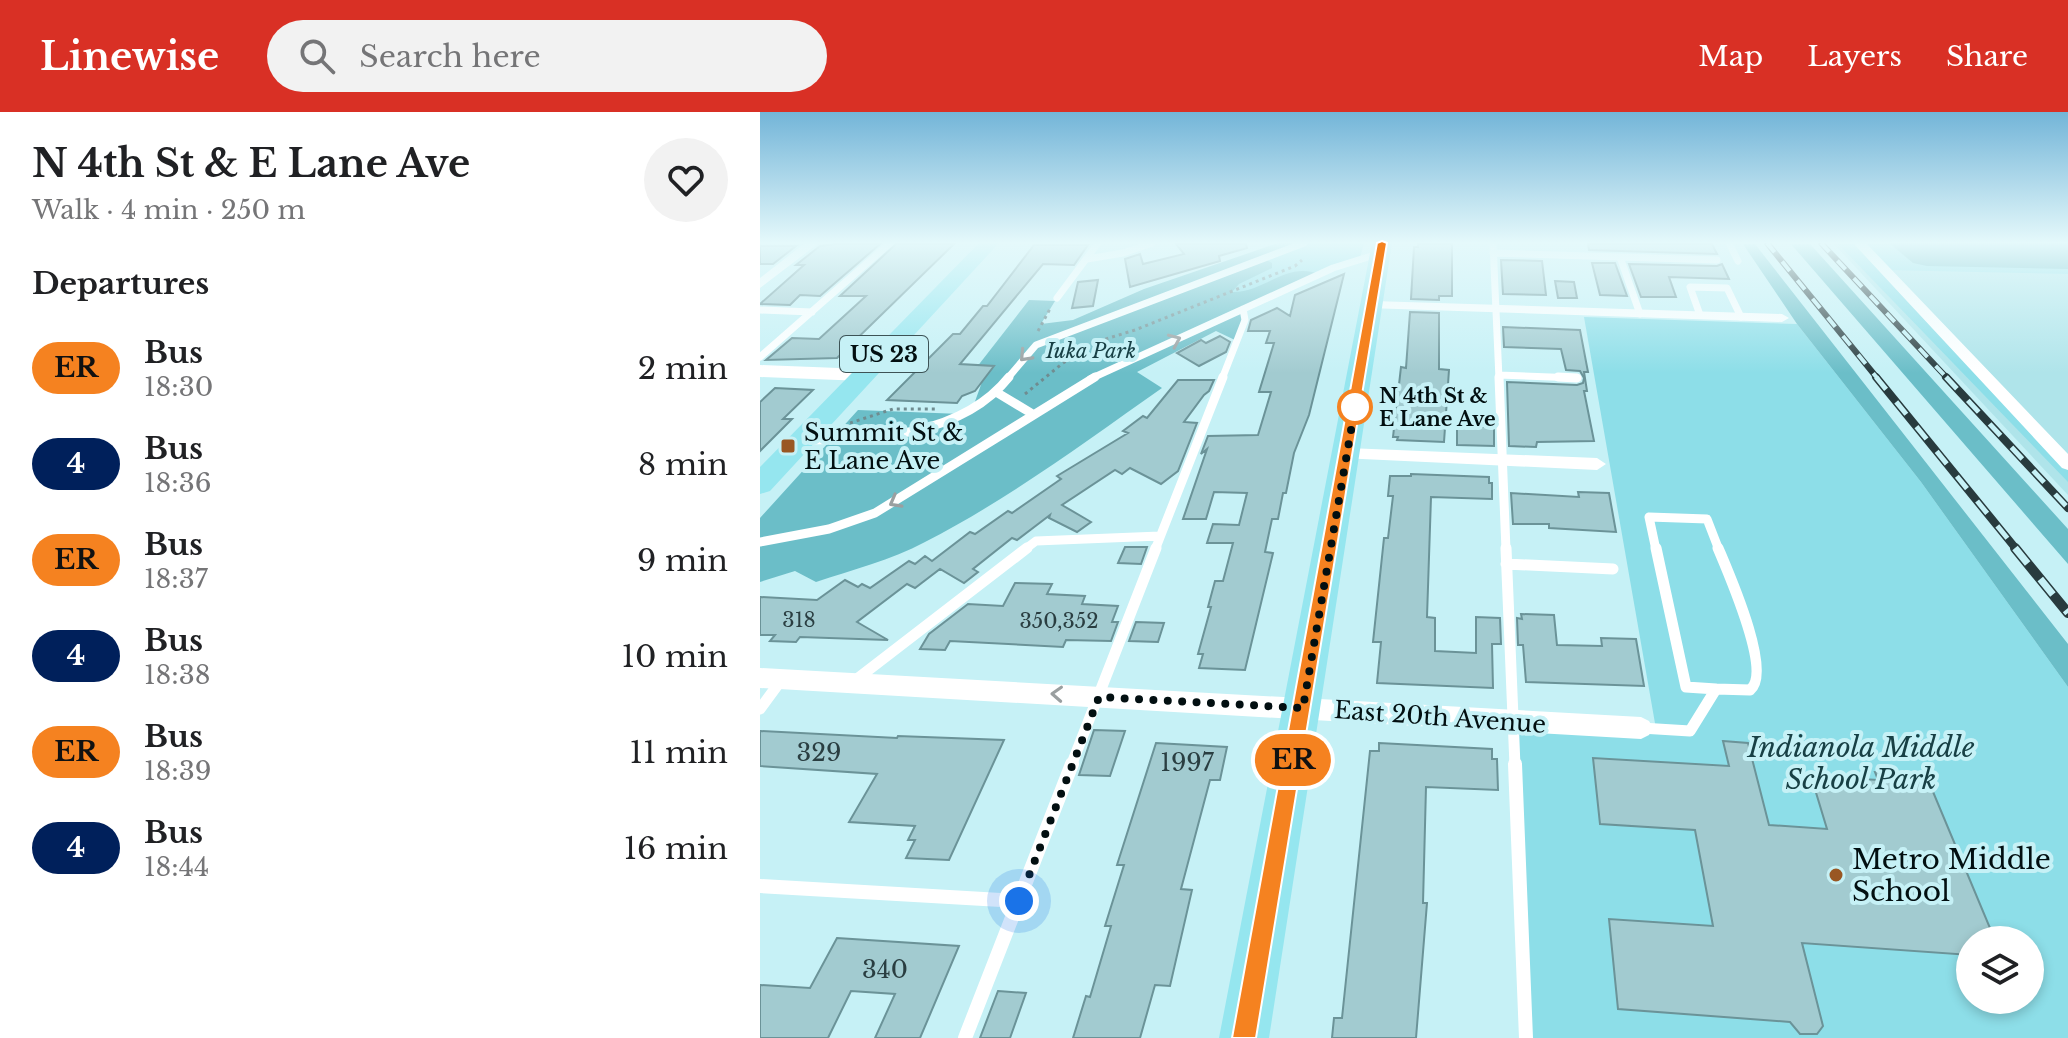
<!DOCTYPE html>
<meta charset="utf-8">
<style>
body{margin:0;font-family:"Libre Baskerville",serif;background:#f2f2f2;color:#202124;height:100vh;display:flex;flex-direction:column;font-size:30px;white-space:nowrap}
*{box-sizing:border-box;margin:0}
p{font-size:26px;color:#757577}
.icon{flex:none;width:44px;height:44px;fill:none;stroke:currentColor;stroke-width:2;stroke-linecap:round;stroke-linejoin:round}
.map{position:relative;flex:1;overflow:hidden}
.drawer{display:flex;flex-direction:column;background:#fff;width:760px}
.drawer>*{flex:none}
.badge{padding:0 16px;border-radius:26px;font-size:28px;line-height:52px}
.fabs{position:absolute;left:1196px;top:814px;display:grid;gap:16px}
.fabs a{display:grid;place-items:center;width:88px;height:88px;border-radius:50%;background:#fff;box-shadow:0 4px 12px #0003;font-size:40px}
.you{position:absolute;width:40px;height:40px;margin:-20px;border:6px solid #fff;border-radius:50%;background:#1a73e8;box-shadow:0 0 0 12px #1a73e833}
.map>.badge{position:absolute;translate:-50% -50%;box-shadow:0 0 0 4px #fff}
h2{padding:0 32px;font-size:30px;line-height:72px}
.round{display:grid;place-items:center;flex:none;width:84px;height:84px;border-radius:42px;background:#f2f2f2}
.summary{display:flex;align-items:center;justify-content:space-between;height:136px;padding:0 32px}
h1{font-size:38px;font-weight:700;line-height:60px}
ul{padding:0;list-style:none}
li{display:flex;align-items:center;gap:24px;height:96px;padding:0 32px}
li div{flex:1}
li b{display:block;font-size:30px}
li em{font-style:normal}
li .badge{min-width:88px;font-weight:700;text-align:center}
header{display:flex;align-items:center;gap:48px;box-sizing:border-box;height:112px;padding:0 40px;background:#d93025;color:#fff}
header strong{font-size:38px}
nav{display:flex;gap:44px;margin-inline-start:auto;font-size:28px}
.search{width:560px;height:72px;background:#f2f2f2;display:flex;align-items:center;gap:20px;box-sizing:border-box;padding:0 28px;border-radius:44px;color:#757577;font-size:30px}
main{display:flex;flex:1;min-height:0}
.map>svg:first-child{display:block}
.built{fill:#afe4ea}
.green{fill:#8ddee8;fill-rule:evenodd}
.forest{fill:#6bbec8}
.water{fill:#63b6c0}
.building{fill:#a2cbd0;stroke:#6b9398;stroke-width:2}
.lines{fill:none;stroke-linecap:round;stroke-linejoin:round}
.path{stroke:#6f8c90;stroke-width:3;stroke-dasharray:3 4;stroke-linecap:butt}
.lane-far3{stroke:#fff;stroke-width:7}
.lane-far2{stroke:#fff;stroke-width:9}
.lane-far1{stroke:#fff;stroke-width:11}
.lane{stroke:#fff;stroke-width:14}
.street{fill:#fff;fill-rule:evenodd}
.secondary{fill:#fff;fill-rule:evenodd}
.primary{fill:#95e6ef;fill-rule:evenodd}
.rail-far2-casing{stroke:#283b3e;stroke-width:6}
.rail-far1-casing{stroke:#283b3e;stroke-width:8}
.rail-casing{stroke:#283b3e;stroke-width:10}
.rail-far2{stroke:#c6f1f6;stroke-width:4;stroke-dasharray:12;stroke-linecap:butt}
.rail-far1{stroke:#c6f1f6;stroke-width:5;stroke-dasharray:16;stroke-linecap:butt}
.rail{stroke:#c6f1f6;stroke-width:7;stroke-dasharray:20;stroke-linecap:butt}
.oneway{stroke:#9a9fa0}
.line{fill:#f58220;stroke:#fff;stroke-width:2}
.walk{stroke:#020f11;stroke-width:8;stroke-dasharray:0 14.4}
.stop-dot{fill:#fff;stroke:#f58220;stroke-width:4}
.poi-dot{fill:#995723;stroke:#c6f1f6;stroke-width:3}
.labels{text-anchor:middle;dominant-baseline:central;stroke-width:8;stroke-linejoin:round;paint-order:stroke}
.far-park-label{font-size:20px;font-style:italic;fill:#184045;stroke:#c6f1f6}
.far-stop-label{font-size:20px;font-weight:bold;fill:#020f11;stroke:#c6f1f6;text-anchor:start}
.number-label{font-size:20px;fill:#2a3e41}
.shield{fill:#c6f1f6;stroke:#3d5356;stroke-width:2}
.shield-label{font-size:22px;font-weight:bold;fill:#020f11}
.poi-label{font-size:24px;fill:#020f11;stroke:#c6f1f6;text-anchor:start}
.street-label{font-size:24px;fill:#020f11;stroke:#c6f1f6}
.near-number-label{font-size:24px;fill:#2a3e41}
.near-park-label{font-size:28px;font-style:italic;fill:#184045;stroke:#c6f1f6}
.near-poi-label{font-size:28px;fill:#020f11;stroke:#c6f1f6;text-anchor:start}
</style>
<header>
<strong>Linewise</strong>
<div class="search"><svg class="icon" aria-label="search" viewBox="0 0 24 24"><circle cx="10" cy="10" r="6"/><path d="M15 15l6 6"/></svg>Search here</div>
<nav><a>Map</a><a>Layers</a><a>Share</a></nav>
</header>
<main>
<section class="drawer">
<div class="summary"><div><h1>N 4th St &amp; E Lane Ave</h1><p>Walk · 4 min · 250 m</p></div><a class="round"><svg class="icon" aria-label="heart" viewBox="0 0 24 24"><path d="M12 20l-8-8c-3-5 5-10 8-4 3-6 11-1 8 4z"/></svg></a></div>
<h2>Departures</h2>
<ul>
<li><span class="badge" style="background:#f58220;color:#111">ER</span><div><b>Bus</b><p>18:30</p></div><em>2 min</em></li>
<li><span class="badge" style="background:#00205b;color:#fff">4</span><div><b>Bus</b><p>18:36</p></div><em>8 min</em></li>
<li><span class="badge" style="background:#f58220;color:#111">ER</span><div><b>Bus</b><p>18:37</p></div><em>9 min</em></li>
<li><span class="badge" style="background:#00205b;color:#fff">4</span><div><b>Bus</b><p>18:38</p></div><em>10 min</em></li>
<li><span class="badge" style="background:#f58220;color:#111">ER</span><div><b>Bus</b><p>18:39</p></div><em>11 min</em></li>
<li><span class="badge" style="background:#00205b;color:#fff">4</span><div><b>Bus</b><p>18:44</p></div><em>16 min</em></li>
</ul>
</section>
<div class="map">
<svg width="1308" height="926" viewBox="0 0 1308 926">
<rect width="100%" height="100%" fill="#c6f1f6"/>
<path class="built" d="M1308 131V383L1074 132Z"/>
<path class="green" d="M544 131H604L600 146 273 254Z
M1308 131V162L1125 158 1308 352V370L1078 132Z
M824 205 1037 212 1161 370 1308 575V926H769L755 611 896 617ZM1210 828H1270V888H1210Z"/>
<path class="forest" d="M518 131H544L505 147 512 151V156L479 172 472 180C504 181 526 149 559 162L484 197 477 229 456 219 377 260 402 276C325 330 249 387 165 430 131 448 92 458 56 470L35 459 0 470V406L98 298 201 302 213 295 222 270 206 269 269 188 295 189 281 212 313 208 384 177Z
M983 132H995L1308 532V575L1161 370 1037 212Z
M1031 132H1050L1308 417V452Z"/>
<path class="water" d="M1308 131V157L1167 154 1153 151 1129 131Z"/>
<path class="building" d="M76 132H120L60 184 40 183 30 193 0 192 44 153H36L60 134Z
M136 132H194L77 246 6 248 32 226 59 227 106 184H80Z
M416 132H486L487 136 459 144 460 149 370 175 365 147 380 142 383 152 424 142Z
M658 132H692V184H679V188L651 187 654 135H658Z
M828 132H952L957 142 829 138Z
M274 133H328L314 153 283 152 200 252 234 254 215 279 202 284 197 291 127 288 193 222H200L223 194H227Z
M0 134H36L13 152H0Z
M741 148 782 149 786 183 743 182Z
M832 151H855L867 184 840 183Z
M869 152 957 154 962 152 969 167 909 165 916 185H881Z
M584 162 549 303 534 341 526 381H523L518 407H512L505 440 513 441 485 558 439 556 443 542H438L451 495H448L455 469H463L473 431H447L453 412 479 413 487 381 454 380 446 407H423L447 337 441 342 448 324 498 323 511 280H499L514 231H506L510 219H488L491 208 517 196 530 204 535 183Z
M338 168 333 194 312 196 318 170Z
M795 169 814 170 817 186H798Z
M650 200 679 201V257L689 258 684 330 637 328 638 325H633L641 255 646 256Z
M743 215 820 218 828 260H824L827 279H824L834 329 777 330 776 335 749 334 747 270 817 273 823 271 824 266 820 259 806 258 801 237 744 235Z
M460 224 470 230 466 240 439 254 417 241 441 228 446 231Z
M418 268H454L449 279 444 283 424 310 437 311 418 359 401 372 370 356 362 362 355 358 302 393 331 410 317 420 289 406 290 403 257 428 252 426 213 457 218 460 204 471 180 457 155 476 147 472 97 510 128 528 40 525 36 530 10 529 15 523H0V485L57 488 85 468 98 475 102 472 110 476 149 449 155 452 165 444 172 449 210 420 215 422 248 399 252 401 301 367 297 364 368 321 363 319 383 304 387 306Z
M15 276 53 278 23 307H32L0 339V290Z
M697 315H734V334L697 333Z
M651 362 729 365V371H732V387L671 385 667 505 675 506V539L716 541V505L740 506 741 532H732L733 576 617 571 621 530H613L624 426H628L633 384H628L630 364H651Z
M818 380 849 381 856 420 789 416V412H753L751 381 819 385Z
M365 435H387L381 452 358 451Z
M255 471 292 472 287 482 325 484 322 492 358 494 352 510H358L351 529 306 528 303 535 190 529 185 538 160 537 169 522 208 492 243 494Z
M761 502 794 503 797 533 842 534 841 526 876 527 884 574 766 570 763 533H758L757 506 762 507Z
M376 510 404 511 398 530 369 529Z
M334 618 365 619 350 664 319 663Z
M0 619 137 626 138 624 244 628 189 748 146 746 155 728H148L155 714 89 710 117 662 0 654Z
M963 629 988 631 1009 713 1067 717 1051 664 1118 668 1115 660 1166 663 1235 828H1210V843L1042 831 1063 914 1057 922H1040L1030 910 858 897 849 807 953 814 935 718 840 712 833 646 969 654Z
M396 631 467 635 460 668H450L421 777 432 778 410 874 395 873 380 926H313L326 884 330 885 351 814H345L364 753H357Z
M619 631 732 637V647H737L738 678 666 675 663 791H667L656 926H572L574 906H582L610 639H619Z
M77 826 199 834 160 926H115L135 882 91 879 68 926H0V873L50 876Z
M238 879 266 881 250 926H220Z"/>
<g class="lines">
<path class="path" d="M278 219 291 195
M265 282 303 251 336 230 375 218 535 154 542 148
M90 311 133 297H175"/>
<path class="lane-far3" d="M733 131 739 267
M969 131 978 149
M733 141 957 148
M860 145 880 202
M327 147 363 141 392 131
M297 186 338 131
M0 198 52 200
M940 203 930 175 967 176 981 205
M0 245 130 131
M739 263 817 266
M247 267 276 233 544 131
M330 267 573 156 621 141
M462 267 485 208 483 197"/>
<path class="lane-far2" d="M739 265 746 438
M798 265 817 266
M236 280 271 301
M45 328C114 328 202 324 249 265
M0 430 69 417 115 401 335 265
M264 438 276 429 400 424
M395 438 463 265
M896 438 889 405 947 407 959 438"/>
<path class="lane-far1" d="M746 436 755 654
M896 436 926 575 956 577
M746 452 853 457
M93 570 267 436
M956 577 990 578C1013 561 968 460 958 436
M0 597 22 567
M881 616 930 619 956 577
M311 654 396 436"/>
<path class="lane" d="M755 652 766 926
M0 774 259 789
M205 926 312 652"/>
<path class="street" d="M45 131H59L0 176V166Z
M1093 131H1106L1308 342V358L1302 356Z
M613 189 1022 202 1029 206 1022 210 608 196V190Z
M587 336 837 346 846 352 837 358 581 346 578 342 581 338Z
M0 556 881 605 889 609 893 616 889 623 881 627 0 576Z"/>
<path class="secondary" d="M0 253 104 257 115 263 104 269 0 265Z"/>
<path class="primary" d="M219 131H239L10 379 0 382V355Z
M612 131H632L509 926H459Z"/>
<g class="rail-far2-casing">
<path id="rail-far2" d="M1007 131 1118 267
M1061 131 1188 267"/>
</g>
<g class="rail-far1-casing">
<path id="rail-far1" d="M1116 265 1257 438
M1186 265 1308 396"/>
</g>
<g class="rail-casing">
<path id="rail" d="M1255 436 1308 501"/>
</g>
<use href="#rail-far2" class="rail-far2"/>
<use href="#rail-far1" class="rail-far1"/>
<use href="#rail" class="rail"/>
</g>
<defs><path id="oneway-chevron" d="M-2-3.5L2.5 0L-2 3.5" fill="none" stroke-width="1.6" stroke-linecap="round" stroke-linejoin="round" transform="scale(2)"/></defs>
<g class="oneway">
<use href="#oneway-chevron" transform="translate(415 228) rotate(-24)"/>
<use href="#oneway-chevron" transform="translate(265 244) rotate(133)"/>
<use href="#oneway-chevron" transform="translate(135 390) rotate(151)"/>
<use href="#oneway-chevron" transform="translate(297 582) rotate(-177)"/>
</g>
<linearGradient id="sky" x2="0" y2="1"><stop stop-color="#73b5d8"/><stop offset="0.5" stop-color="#e5f9fb"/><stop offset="1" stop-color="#e5f9fb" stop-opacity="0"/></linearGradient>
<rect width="1308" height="261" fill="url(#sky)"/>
<path class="line" d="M622 129 627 131 496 926H472L617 131Z"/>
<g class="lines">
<path class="walk" d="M259 789 339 585 543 596 595 295"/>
</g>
<circle class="stop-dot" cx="595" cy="295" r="16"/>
<g class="poi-dot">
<rect x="20" y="326" width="16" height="16" rx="4"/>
<circle cx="1076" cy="763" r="8"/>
</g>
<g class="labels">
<g class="far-park-label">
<text x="331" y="239">Iuka Park</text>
</g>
<g class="far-stop-label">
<text x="619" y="284">N 4th St &amp;<tspan x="619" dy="23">E Lane Ave</tspan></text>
</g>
<g class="number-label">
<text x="39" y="508">318</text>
<text x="299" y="509">350,352</text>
</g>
<rect class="shield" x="80" y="224" width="88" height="36" rx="6"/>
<g class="shield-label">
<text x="124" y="242">US 23</text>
</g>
<g class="poi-label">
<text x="44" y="320">Summit St &amp;<tspan x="44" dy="28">E Lane Ave</tspan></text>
</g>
<g class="street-label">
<text transform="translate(680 605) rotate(4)">East 20th Avenue</text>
</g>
<g class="near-number-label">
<text x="59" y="640">329</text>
<text x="427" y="650">1997</text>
<text x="125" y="857">340</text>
</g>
<g class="near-park-label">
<text x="1101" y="635">Indianola Middle<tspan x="1101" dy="32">School Park</tspan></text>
</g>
<g class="near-poi-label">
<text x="1092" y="747">Metro Middle<tspan x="1092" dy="32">School</tspan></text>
</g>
</g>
</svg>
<div class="fabs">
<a><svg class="icon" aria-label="layers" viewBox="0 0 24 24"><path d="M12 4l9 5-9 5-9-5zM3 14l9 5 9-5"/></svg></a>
</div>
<div class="you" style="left:259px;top:789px"></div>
<b class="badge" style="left:533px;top:648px;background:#f58220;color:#111">ER</b>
</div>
</main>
